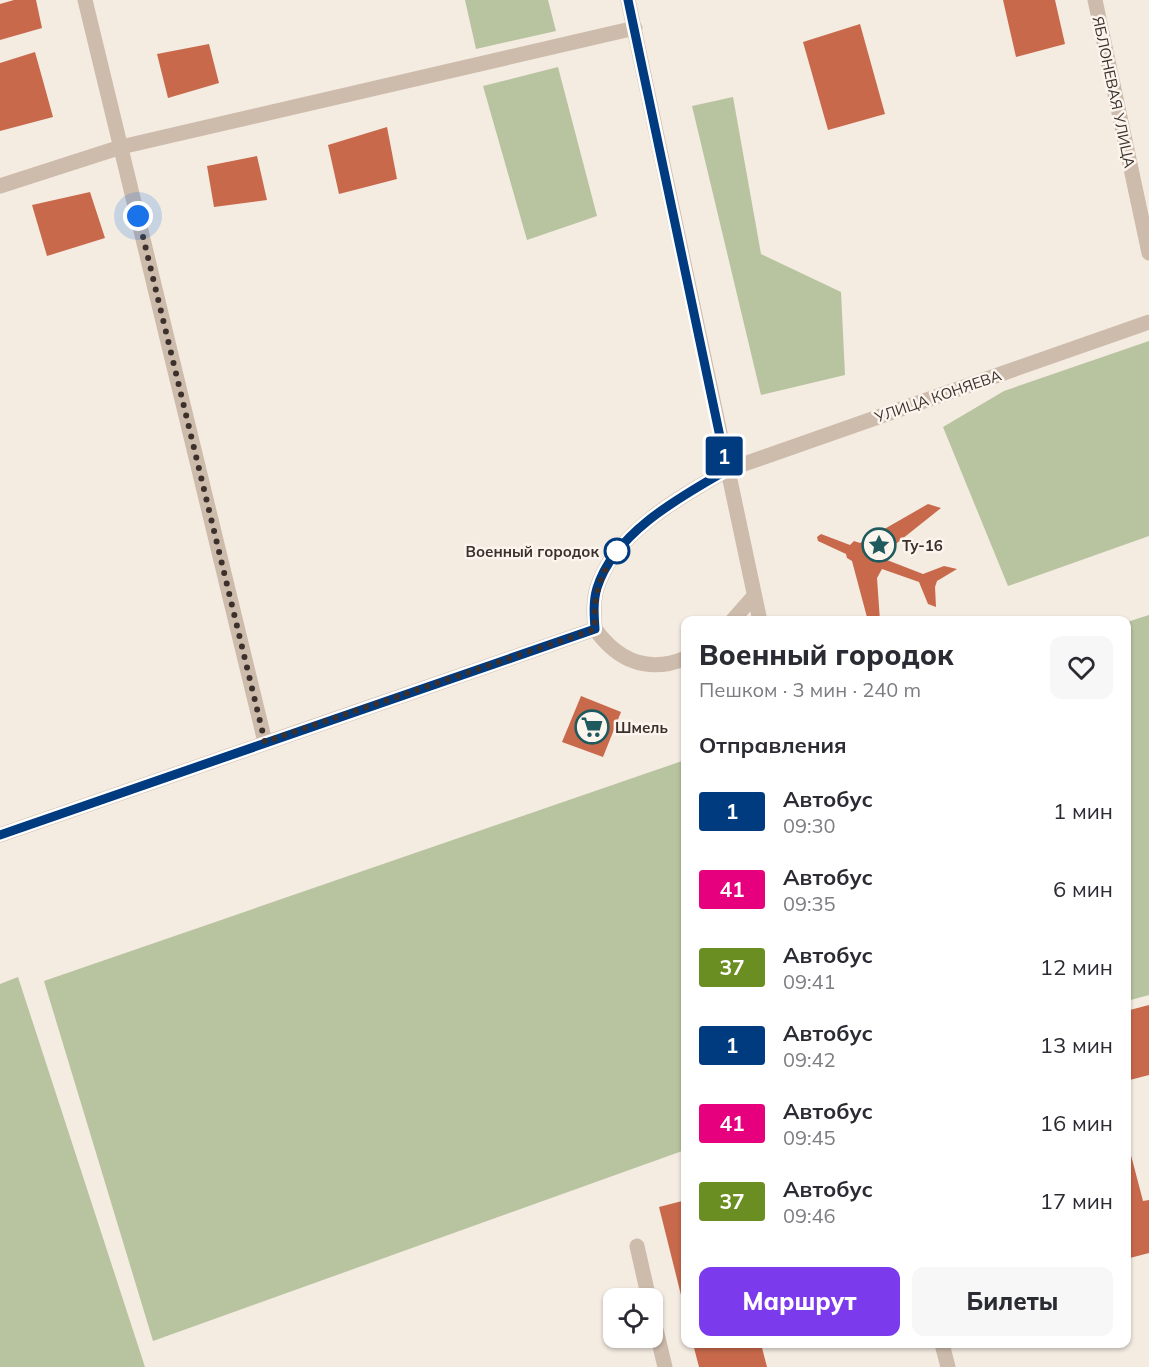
<!DOCTYPE html>
<html lang="ru">
<meta charset="utf-8">
<style>
body{margin:0;font-family:Mulish,sans-serif;background:#f7f7f7;color:#2b2b33;height:100vh;display:flex;flex-direction:column;font-size:22px;white-space:nowrap}
*{box-sizing:border-box;margin:0}
p{font-size:20px;color:#7c7c81}
.icon{flex:none;width:33px;height:33px;fill:none;stroke:currentColor;stroke-width:2;stroke-linecap:round;stroke-linejoin:round}
.map{position:relative;flex:1;overflow:hidden}
.panel{position:absolute;left:681px;top:616px;width:450px;height:732px;display:flex;flex-direction:column;background:#fff;border-radius:12px;box-shadow:0 2px 4px #0004}
.panel>*{flex:none}
.badge{padding:0 12px;border-radius:4px;font-size:21px;line-height:39px}
.fabs{position:absolute;left:603px;top:1288px;display:grid;gap:12px}
.fabs a{display:grid;place-items:center;width:60px;height:60px;border-radius:12px;background:#fff;box-shadow:0 2px 4px #0004;font-size:30px}
.you{position:absolute;width:30px;height:30px;margin:-15px;border:4px solid #fff;border-radius:50%;background:#1a73e8;box-shadow:0 0 0 9px #1a73e833}
.map>.badge{position:absolute;translate:-50% -50%;box-shadow:0 0 0 3px #fff}
h2{padding:0 18px;font-size:22px;line-height:54px}
.round{display:grid;place-items:center;flex:none;width:63px;height:63px;border-radius:12px;background:#f7f7f7}
.headline{display:flex;align-items:center;justify-content:space-between;height:102px;padding:0 18px}
h1{font-size:28px;font-weight:800;line-height:45px}
.primary-button{display:flex;gap:12px;margin-top:auto;padding:12px 18px}
.primary-button a{flex:1;height:69px;border-radius:12px;background:#7c3aed;color:#fff;font-size:24px;font-weight:800;line-height:69px;text-align:center}
.primary-button a+a{background:#f7f7f7;color:#2b2b33}
ul{padding:0;list-style:none}
li{display:flex;align-items:center;gap:18px;height:78px;padding:0 18px}
li div{flex:1}
li b{display:block;font-size:22px}
li em{font-style:normal}
li .badge{min-width:66px;font-weight:700;text-align:center}
.map>svg:first-child{display:block}
.green{fill:#b8c4a0}
.building{fill:#c8694b}
.lines{fill:none;stroke-linecap:round;stroke-linejoin:round}
.minor{stroke:#cdbbac;stroke-width:15}
.line-casing{stroke:#fff;stroke-width:14}
.line{stroke:#003b80;stroke-width:9}
.walk{stroke:#3b302b;stroke-width:6;stroke-dasharray:0 10.8}
.stop-dot{fill:#fff;stroke:#003b80;stroke-width:3}
.labels{text-anchor:middle;dominant-baseline:central;stroke-width:5;stroke-linejoin:round;paint-order:stroke}
.street-label{font-size:15px;fill:#3b302b;stroke:#fbf5ee}
.poi-label{font-size:15px;font-weight:bold;fill:#3b302b;stroke:#fbf5ee;text-anchor:start}
.stop-label{font-size:15px;font-weight:bold;fill:#3b302b;stroke:#fbf5ee;text-anchor:end}
</style>
<div class="map">
<svg width="1149" height="1367" viewBox="0 0 1149 1367">
<rect width="100%" height="100%" fill="#f4ebe1"/>
<path class="green" d="M465 0H548L556 31 476 49Z
M558 67 597 216 527 240 483 86Z
M733 97 761 254 841 292 845 375 761 395 692 106Z
M1149 341V536L1008 586 943 427 1004 391Z
M1149 615V995L1127 1001V622Z
M685 760V1150L153 1341 44 981Z
M18 977 145 1367H0V984Z"/>
<path class="building" d="M14 0H36L42 28 0 40V4Z
M1003 0H1055L1065 44 1016 57Z
M860 24 885 114 828 130 803 42Z
M209 44 219 83 168 98 157 54Z
M35 52 53 117 0 131V63Z
M387 127 397 179 339 194 328 145Z
M257 156 267 200 214 207 207 166Z
M90 192 105 238 47 256 32 205Z
M928 504 941 508 887 551V560L923 574 944 566 957 569 937 581 935 587 936 607 928 604 919 582 882 569 877 578 880 621H868L852 561 847 558 846 554 818 541 817 537 821 534 850 545 854 541 860 543Z
M581 696 621 712 603 757 562 742Z
M1149 1005V1075L1126 1081V1011Z
M1127 1140 1143 1201 1149 1200V1253L1126 1259Z
M686 1200V1311H685L659 1207Z
M693 1344H761L767 1367H699Z"/>
<g class="lines">
<path class="minor" d="M85 0 265 742
M628 0 760 621
M1095 0 1149 253
M0 186 121 147 635 28
M732 621 754 596
M595 629C594 615 593 601 597 588 614 533 680 497 727 470L1149 322
M595 629C618 661 648 674 686 658
M0 835 595 629
M637 1246 649 1299
M652 1313 665 1367
M942 1344 948 1367"/>
</g>
<g class="lines">
<g class="line-casing">
<path id="line" d="M0 835 595 629C594 615 593 601 597 588 614 533 680 497 727 470L628 0"/>
</g>
<use href="#line" class="line"/>
<path class="walk" d="M138 216 265 742 595 629C593 595 599 576 619 548L617 551"/>
</g>
<defs>
<g id="sight-ring" transform="scale(1.725)"><circle r="9.5" fill="#fbf5ee" stroke="#1f5a5e" stroke-width="1.5"/><path d="M0-6L1.8-2.2L6-1.7L2.9 1.2L3.7 5.4L0 3.3L-3.7 5.4L-2.9 1.2L-6-1.7L-1.8-2.2Z" fill="#1f5a5e"/></g>
<g id="supermarket-ring" transform="scale(1.725)"><circle r="9.5" fill="#fbf5ee" stroke="#1f5a5e" stroke-width="1.5"/><path d="M-6-5.5h2.5l.6 2H6L4.5 2H-2.5L-4.4-4H-6ZM-1.5 3.2a1.3 1.3 0 1 0 .1 0ZM3 3.2a1.3 1.3 0 1 0 .1 0Z" fill="#1f5a5e"/></g>
</defs>
<g fill-rule="evenodd">
<use href="#sight-ring" x="879" y="545"/>
<use href="#supermarket-ring" x="592" y="727"/>
</g>
<circle class="stop-dot" cx="617" cy="551" r="12"/>
<g class="labels">
<g class="street-label">
<text transform="translate(1114 92) rotate(78)">ЯБЛОНЕВАЯ УЛИЦА</text>
<text transform="translate(938 396) rotate(-19)">УЛИЦА КОНЯЕВА</text>
</g>
<g class="poi-label">
<text x="902" y="545">Ту-16</text>
<text x="615" y="727">Шмель</text>
</g>
<g class="stop-label">
<text x="599" y="551">Военный городок</text>
</g>
</g>
</svg>
<div class="fabs">
<a><svg class="icon" aria-label="locate" viewBox="0 0 24 24"><circle cx="12" cy="12" r="6"/><path d="M12 2v4M12 18v4M2 12h4M18 12h4"/></svg></a>
</div>
<div class="you" style="left:138px;top:216px"></div>
<b class="badge" style="left:724px;top:456px;background:#003b80;color:#fff">1</b>
<section class="panel">
<div class="headline"><div><h1>Военный городок</h1><p>Пешком · 3 мин · 240 m</p></div><a class="round"><svg class="icon" aria-label="heart" viewBox="0 0 24 24"><path d="M12 20l-8-8c-3-5 5-10 8-4 3-6 11-1 8 4z"/></svg></a></div>
<h2>Отправления</h2>
<ul>
<li><span class="badge" style="background:#003b80;color:#fff">1</span><div><b>Автобус</b><p>09:30</p></div><em>1 мин</em></li>
<li><span class="badge" style="background:#e6007e;color:#fff">41</span><div><b>Автобус</b><p>09:35</p></div><em>6 мин</em></li>
<li><span class="badge" style="background:#6b8e23;color:#fff">37</span><div><b>Автобус</b><p>09:41</p></div><em>12 мин</em></li>
<li><span class="badge" style="background:#003b80;color:#fff">1</span><div><b>Автобус</b><p>09:42</p></div><em>13 мин</em></li>
<li><span class="badge" style="background:#e6007e;color:#fff">41</span><div><b>Автобус</b><p>09:45</p></div><em>16 мин</em></li>
<li><span class="badge" style="background:#6b8e23;color:#fff">37</span><div><b>Автобус</b><p>09:46</p></div><em>17 мин</em></li>
</ul>
<div class="primary-button"><a>Маршрут</a><a>Билеты</a></div>
</section>
</div>
